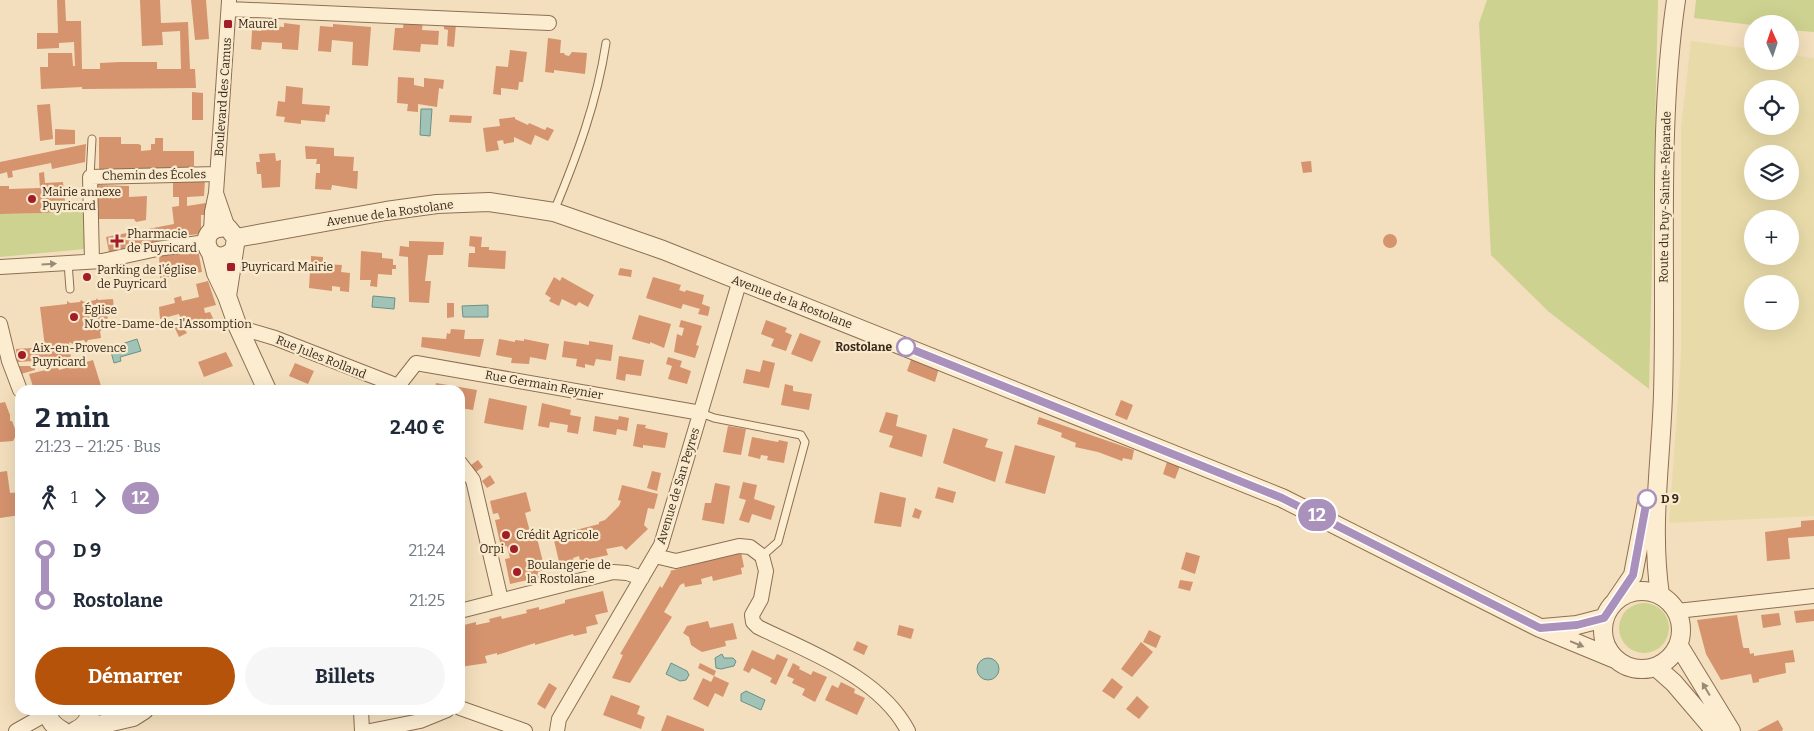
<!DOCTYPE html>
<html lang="fr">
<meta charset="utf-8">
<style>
body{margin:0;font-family:Bitter,serif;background:#f6f6f7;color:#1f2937;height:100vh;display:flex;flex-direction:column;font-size:19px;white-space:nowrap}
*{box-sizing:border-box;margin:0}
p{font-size:16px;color:#747a83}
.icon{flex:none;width:28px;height:28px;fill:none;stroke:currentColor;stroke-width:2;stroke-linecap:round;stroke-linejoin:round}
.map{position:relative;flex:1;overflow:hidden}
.side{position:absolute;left:15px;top:385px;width:450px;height:330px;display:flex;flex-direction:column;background:#fff;border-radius:15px;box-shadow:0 5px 20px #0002}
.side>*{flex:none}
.badge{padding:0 10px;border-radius:16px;font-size:18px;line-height:32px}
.needle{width:32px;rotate:357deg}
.controls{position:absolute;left:1744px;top:15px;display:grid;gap:10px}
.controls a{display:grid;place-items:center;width:55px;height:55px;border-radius:50%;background:#fff;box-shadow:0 5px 20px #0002;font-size:25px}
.map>.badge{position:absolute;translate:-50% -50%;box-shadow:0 0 0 2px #fff}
.legs{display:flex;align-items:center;gap:8px;height:55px;padding:0 20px;font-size:16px}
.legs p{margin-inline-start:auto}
.summary{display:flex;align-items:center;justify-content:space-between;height:85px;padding:0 20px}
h1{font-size:28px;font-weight:700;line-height:38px}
.primary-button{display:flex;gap:10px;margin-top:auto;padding:10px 20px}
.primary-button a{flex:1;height:58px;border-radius:30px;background:#b45309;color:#fff;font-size:20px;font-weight:700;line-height:58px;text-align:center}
.primary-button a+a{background:#f6f6f7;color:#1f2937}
ul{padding:0 20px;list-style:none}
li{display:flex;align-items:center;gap:18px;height:50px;font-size:19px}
li i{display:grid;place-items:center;width:8px;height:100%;margin:0 6px;background:currentColor}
li i::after{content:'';width:12px;height:12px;margin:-6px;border:4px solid;border-radius:50%;background:#fff}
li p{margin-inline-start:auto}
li:first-child i{background:linear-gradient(#0000 50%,currentColor 0)}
li:last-child i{background:linear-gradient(currentColor 50%,#0000 0)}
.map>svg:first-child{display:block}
.farmland{fill:#e9dba9;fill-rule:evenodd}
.green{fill:#ced290}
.water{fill:#a1c3b7;stroke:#679285}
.building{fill:#d5936e}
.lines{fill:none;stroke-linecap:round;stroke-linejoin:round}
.service-casing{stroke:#8c6f54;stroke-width:9}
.minor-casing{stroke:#8c6f54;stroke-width:16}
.tertiary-casing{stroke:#8c6f54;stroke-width:20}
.service{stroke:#fcedd1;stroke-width:7}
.minor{stroke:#fcedd1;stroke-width:14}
.tertiary{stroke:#fcedd1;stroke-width:18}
.oneway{fill:#9b8a76}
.line-1-casing{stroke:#fff;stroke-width:11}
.line-1{stroke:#a991bc;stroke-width:8}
.poi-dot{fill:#a21d26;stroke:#f9eacd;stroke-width:2}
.stop-1-dot{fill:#fff;stroke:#a991bc;stroke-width:2.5}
.labels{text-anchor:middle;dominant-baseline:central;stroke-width:4.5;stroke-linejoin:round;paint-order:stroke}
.poi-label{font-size:12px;fill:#3a281a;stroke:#f9eacd;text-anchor:start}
.street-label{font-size:12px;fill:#3a281a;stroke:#f9eacd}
.stop-label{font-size:12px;font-weight:bold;fill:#3a281a;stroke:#f9eacd;text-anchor:end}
</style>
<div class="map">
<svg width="1814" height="731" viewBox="0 0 1814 731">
<rect width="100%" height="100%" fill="#f3dfbd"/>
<path class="farmland" d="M1691 41 1752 49V61H1790V55L1814 58V516L1669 523 1681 355V127ZM1752 89H1790V126H1752ZM1752 154H1790V191H1752ZM1752 219H1790V256H1752ZM1752 284H1790V321H1752Z"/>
<path class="green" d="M1487 0H1658L1649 389 1549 312 1491 255 1479 23Z
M1696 0H1814V32L1790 30V24L1752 25 1694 18Z
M66 210H84L85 249 0 257V214L47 213Z
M1619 628a25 25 0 1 1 50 0a25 25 0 1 1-50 0Z"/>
<path class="water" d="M421 109H432L430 136 420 135Z
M373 296 395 298 394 309 372 307Z
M488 305V317H463L462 306Z
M137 339 141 351 120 357 121 361 114 363 110 348Z
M722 654 724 658H733L736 661 734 666 721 669 716 668 715 658Z
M977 669a11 11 0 1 1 22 0a11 11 0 1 1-22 0Z
M671 663 687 671 689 675 686 680 680 681 666 674Z
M746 691 765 700 761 710 741 701V694Z"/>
<path class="building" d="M57 0H65L66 21H81L82 69H100V63L120 62H157V69H181L180 31 162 32 163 45 142 46 140 0H160L161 23 188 22 190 69H195L196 88 82 89V87L41 89 40 67H48V53H72L73 66H75L74 42 59 43V48L37 49V33H58Z
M191 0H206L209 39 195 40Z
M404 20 423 21 422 30 439 31 438 45 421 44 420 52 393 50 395 28H403Z
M444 22 456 24 454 47 447 46 448 30 444 29Z
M284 23 300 25 298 50 282 49V43L262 42 261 50 251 49 252 30 261 31V25L284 27Z
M333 24 371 27 368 66 352 65 353 42 332 40 331 52 318 51 320 26 333 27Z
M548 38 561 40 560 53H564L565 55 569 56 572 52 587 53 585 74 554 70V73L545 72Z
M510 50 527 52 523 82H519L518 90 501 88V95L493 94 496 66 508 67Z
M398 77 414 78V85L424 87V78L444 80 443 89 439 88 437 107 418 104V112L407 111 408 104 397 103Z
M286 86 303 88 302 104 330 106 329 115 326 114 325 122 301 120V124L284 122 285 117 276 116 278 101 285 102Z
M192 92 203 93V120H192Z
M50 104 53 139 40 141 37 105Z
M450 115 472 116 471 123 449 122Z
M515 117V119L528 125 529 123 545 130 547 127 554 130 548 141 535 135 531 145 514 137V142L504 144 503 140 497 141 499 150 486 152 483 128 500 126 499 119Z
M55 129 75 130V144L55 145Z
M99 137H121V144H138L141 145V151L151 150V144H155V138H163V151H194V171L99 170Z
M86 144 85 162 52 169 51 163 12 171 13 177 8 178 7 172 0 174V162Z
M305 146 334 148V156L354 157 353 171H358L357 189 332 185 331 190 315 189 316 173H320V164H316L317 159H306Z
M275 153 276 161 281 160 280 187 262 188 261 174H257L256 162H260L259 154Z
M1311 161 1312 172 1303 173 1301 162Z
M44 172 45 183 63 182 66 210 47 213 0 214V186H9V189L40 188 39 173Z
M205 180 204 196 187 197V206L206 203 205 215H201V234L179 236V239L109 252 106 237 174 224 172 207 179 206V197H173V183L175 181Z
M98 185 129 186V197L147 196 146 220 136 222 134 219H98Z
M1383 241a7 7 0 1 1 14 0a7 7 0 1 1-14 0Z
M470 236 482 237 481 247H489V250L506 251 505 269 468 267 469 253H475V247L469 246Z
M409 241 444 242 443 255H428L425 281H431L429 303 409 302 408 257 399 256 400 246 409 247Z
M198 249 202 272 160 278 159 254Z
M361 251 382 253V258L393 259V265H396V269H392V275L378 274 377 287 370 286 371 280H360Z
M311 256 323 257V264L342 265 341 272 350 273 349 292 340 291V287L332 286V291L309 288 310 271H315V264H311Z
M620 268 632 270 631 277 618 275Z
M554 277 560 281 562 277 594 295 588 307 579 302 576 306 562 299 559 306 549 301 551 298 545 294Z
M653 277 681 285 679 290 685 292 686 290 704 295 702 304 710 307 708 316 698 314 700 309 683 304 681 309 646 298Z
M208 281 216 305 204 308 205 313 210 312 215 322 185 330 187 333 179 337 174 326 182 323 179 314 160 319 159 307 175 303 174 298 181 296 182 301 199 297 196 284Z
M97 298 98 300 113 299 114 310 107 311 108 323 99 325 102 330 100 331 101 338 88 340 86 343 84 340 74 342 73 344 69 342 71 359 17 362 16 349 45 347 40 307 67 304V301L70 303 80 302 81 300 84 302 96 300Z
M447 303H454V317L447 318Z
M639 315 671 324 664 348 650 342V344L632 339Z
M681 320 702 326 696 345 699 346 695 358 674 352 677 334 682 336 684 328 679 327Z
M766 320 787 328 785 332 792 335 786 351 771 346 774 339 761 334Z
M451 329 465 330 464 339H484L480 357 421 347 422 337 446 339 447 333 450 334Z
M800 333 821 341 812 362 791 354Z
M499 339 515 342V340L524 341V339L549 344 546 360 530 357 529 364 511 363 512 358 496 355Z
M564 341 589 345V341L613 345 611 361 596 359 594 366 585 364V368L576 366 577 359 562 357Z
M226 352 233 366 204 377 198 362Z
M619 356 644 360 641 376 626 374 625 381 616 379Z
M668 357 682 361 680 367 691 371 687 384 668 379 672 366 666 364Z
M912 357 939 368 935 382 907 371Z
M93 360 102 389 34 390 29 374 58 367 59 370Z
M763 360 775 363 769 388 743 383 746 369 760 372Z
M295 363 314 371 308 384 289 376Z
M19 366H35V370L21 374Z
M436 383 477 390 473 410 460 408V390H435Z
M785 384 793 386V391L812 394 809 410 781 405Z
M489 398 527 406 523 430 484 423Z
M1121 400 1133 405 1127 420 1115 415Z
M5 402 10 415V421H12L17 434 13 441 0 442V403Z
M542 403 571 410 570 415 581 417 578 434 567 432 568 425 550 422 549 428 538 426Z
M886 412 898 415 896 426 927 435 922 457 889 447 893 436 879 432Z
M595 416 618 420 619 416 629 418 627 431 617 429 616 435 593 431Z
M1039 417 1134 450 1132 460 1123 458 1122 461 1098 452 1075 447 1076 443 1061 437 1062 433 1037 424Z
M637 424 646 425 645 428 668 433 665 448 643 445V448L633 446Z
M728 426 746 429 741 455 723 452Z
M953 428 988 439 985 447 1003 452 995 482 943 463Z
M752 437 778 442 779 440 788 442 784 463 767 460 768 456 761 455 760 459 748 456Z
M1015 445 1055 456 1045 494 1005 483Z
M478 460 483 467 476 472 471 465Z
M1167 462 1180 466 1175 479 1163 474Z
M7 471 10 493 20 492V515L0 518V472Z
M652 471 661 473 657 491 647 488Z
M490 475 495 483 487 488 482 481Z
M743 482 757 485 754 499 775 506 771 520 752 514 749 523 739 520 746 500 739 498Z
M715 483 730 486 724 524 702 520 705 503H711Z
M622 485 658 494 654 509 648 508 644 525 648 529 626 550 622 546 606 549 608 555 580 561 579 556 573 558 574 563 560 566 553 536 599 524V522L605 520 619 506 621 501 618 500Z
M938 487 956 492 953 503 935 498Z
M526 492 531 511 525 513 532 539 537 538 545 570 540 571 541 577 510 584 505 559 510 558 507 546 501 547 495 520 500 519 498 513 493 514 490 501Z
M880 492 906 498 901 527 874 523Z
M915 508 922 511 919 519 912 517Z
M1814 520V536L1788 538 1790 559 1767 561 1765 532 1801 527V521Z
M741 552 744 567 741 568 742 574 713 581 712 576 701 579 702 584 685 587 684 583 680 585 664 612 672 617 630 683 612 678 623 655 620 654 660 586 662 588 671 572 670 571Z
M1186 552 1200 556 1195 574 1181 569Z
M1180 580 1193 582 1190 591 1178 588Z
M603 591 608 612 595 615 598 624 586 627 587 633 574 636 573 634 535 645V643L497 655V653L485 656 487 663 460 667V626L476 622V625L490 622 489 619 501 616 502 619 527 613 526 610 539 607V610L565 603V600Z
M1814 609V621L1796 623 1794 611Z
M1779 613 1781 625 1763 628 1761 615Z
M1737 615 1743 647 1744 648H1749L1750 654 1754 653V656L1793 650 1795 662 1785 663 1786 673 1759 679V682L1753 683 1751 674 1721 680 1706 654 1697 620Z
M708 621 710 628 733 623 737 639 725 641 726 646 702 652 697 649 691 645 689 637 683 633 687 626Z
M899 625 914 629 911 639 897 635Z
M1149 630 1161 636 1156 648 1143 642Z
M857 641 868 646 864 655 853 650Z
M1141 642 1153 652 1132 677 1121 669Z
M752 650 774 660 777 654 788 659 776 685 770 682 772 678 752 668 749 673 743 670Z
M700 663 716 671 714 676 698 668Z
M793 663 800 667 799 669 811 675 813 671 827 677 815 702 802 695 805 689 792 683 794 679 787 676Z
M714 676 729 683 723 697 715 693 708 707 693 699 703 678 711 682Z
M1112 678 1123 687 1114 699 1102 691Z
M841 682 855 689 854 693 865 698 857 715 825 700 832 685 838 688Z
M549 683 557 688 545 709 537 704Z
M611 695 640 706 637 714 645 717 641 729 603 715Z
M1137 696 1149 707 1139 719 1126 709Z
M667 715 704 729V731H661Z
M1778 720 1783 729 1782 731H1757Z"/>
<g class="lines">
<g class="service-casing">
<path id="service" d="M90 177 92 139
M554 211C577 156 597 102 606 43
M68 263 70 289
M701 413 714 418 801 435 805 442 778 542 762 556"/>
</g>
<g class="minor-casing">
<path id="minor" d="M229 9 549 23
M216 193 228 228
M211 231 212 212 216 193 229 1
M92 261 90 177 217 174
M0 267 102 261 157 249 206 242
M0 324 9 361 20 390
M238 327 275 338 398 386 402 390
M398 386 416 363 701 413
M460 463 473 480 501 600
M655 556 676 561 739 546 750 547 762 556 766 571 761 599 752 615 753 622 758 627C809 652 880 677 908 731
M460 611 613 572 627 573 642 578
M1677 611 1814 596
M460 708 525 731
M361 710 362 731
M16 731 48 713
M370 731 420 721 447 710
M557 731 559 719 661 545 740 280"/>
</g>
<g class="tertiary-casing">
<path id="tertiary" d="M236 238 386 211 437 204 489 202 554 212 663 250 1282 498 1540 628 1615 659
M211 253 216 273 227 296 238 327 267 390
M227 296 236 238 228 228C192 223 207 274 234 250
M1603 630a39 39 0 1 1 78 0a39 39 0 1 1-78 0Z
M1660 595C1650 526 1661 462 1663 394 1667 263 1657 130 1676 0
M1616 600 1633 575 1647 502
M1543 628 1577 625 1604 618
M1679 646 1731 731
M1656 667 1674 683 1715 731
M48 710C48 721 54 726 63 731
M77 730 133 717 144 710
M75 731C84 727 90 721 90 710"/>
</g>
<use href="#service" class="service"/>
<use href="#minor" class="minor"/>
<use href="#tertiary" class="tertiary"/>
</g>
<defs><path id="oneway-solid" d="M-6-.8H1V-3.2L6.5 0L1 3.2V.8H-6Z" transform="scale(1.25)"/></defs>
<g class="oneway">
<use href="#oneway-solid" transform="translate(49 264) rotate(-4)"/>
<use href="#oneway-solid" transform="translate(1577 644) rotate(22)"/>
<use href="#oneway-solid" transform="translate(1706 689) rotate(-121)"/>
</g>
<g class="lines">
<g class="line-1-casing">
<path id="line-1" d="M906 347 1282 498 1540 628 1577 625 1604 618 1633 575 1647 499"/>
</g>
<use href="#line-1" class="line-1"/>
</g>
<g class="poi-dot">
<rect x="223" y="19" width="10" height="10" rx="2.5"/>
<circle cx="32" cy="199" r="5"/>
<path d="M114.5 233.5h5v5h5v5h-5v5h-5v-5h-5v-5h5z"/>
<rect x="226" y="262" width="10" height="10" rx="2.5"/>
<circle cx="87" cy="277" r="5"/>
<circle cx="74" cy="317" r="5"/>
<circle cx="22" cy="355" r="5"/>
<circle cx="506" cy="535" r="5"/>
<circle cx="514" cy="549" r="5"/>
<circle cx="517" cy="572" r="5"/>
</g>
<g class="stop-1-dot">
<circle cx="906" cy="347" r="9"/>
<circle cx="1647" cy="499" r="9"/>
</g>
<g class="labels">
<g class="poi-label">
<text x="238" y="24">Maurel</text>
<text x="42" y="192">Mairie annexe<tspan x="42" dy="14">Puyricard</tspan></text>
<text x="127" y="234">Pharmacie<tspan x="127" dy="14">de Puyricard</tspan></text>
<text x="241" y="267">Puyricard Mairie</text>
<text x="97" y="270">Parking de l'église<tspan x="97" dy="14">de Puyricard</tspan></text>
<text x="84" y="310">Église<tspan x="84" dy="14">Notre-Dame-de-l'Assomption</tspan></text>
<text x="32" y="348">Aix-en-Provence<tspan x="32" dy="14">Puyricard</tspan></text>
<text x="516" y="535">Crédit Agricole</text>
<text x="504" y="549" text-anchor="end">Orpi</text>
<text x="527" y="565">Boulangerie de<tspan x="527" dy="14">la Rostolane</tspan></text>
</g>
<g class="street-label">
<text transform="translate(223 97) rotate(-86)">Boulevard des Camus</text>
<text transform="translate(154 175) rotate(-1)">Chemin des Écoles</text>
<text transform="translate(1665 197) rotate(-89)">Route du Puy-Sainte-Réparade</text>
<text transform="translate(390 213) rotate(-8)">Avenue de la Rostolane</text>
<text transform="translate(792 302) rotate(21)">Avenue de la Rostolane</text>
<text transform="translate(321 357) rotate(22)">Rue Jules Rolland</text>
<text transform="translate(544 385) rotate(10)">Rue Germain Reynier</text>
<text transform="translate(678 486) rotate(-73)">Avenue de San Peyres</text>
</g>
<g class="stop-label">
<text x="892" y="347">Rostolane</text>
<text x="1661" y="499" text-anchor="start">D 9</text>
</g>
</g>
</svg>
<div class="controls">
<a><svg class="needle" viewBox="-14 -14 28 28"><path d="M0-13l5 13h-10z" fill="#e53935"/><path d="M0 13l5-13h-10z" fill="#747a83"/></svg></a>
<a><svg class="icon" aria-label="locate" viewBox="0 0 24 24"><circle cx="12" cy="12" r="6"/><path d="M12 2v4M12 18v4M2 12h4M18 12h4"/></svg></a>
<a><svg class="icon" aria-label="layers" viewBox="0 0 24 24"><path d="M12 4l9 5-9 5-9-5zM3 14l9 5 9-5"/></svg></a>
<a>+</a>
<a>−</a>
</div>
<b class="badge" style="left:1317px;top:515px;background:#a991bc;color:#fff">12</b>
<section class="side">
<div class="summary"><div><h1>2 min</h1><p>21:23 – 21:25 · Bus</p></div><b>2.40 €</b></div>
<div class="legs"><svg class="icon" aria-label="walk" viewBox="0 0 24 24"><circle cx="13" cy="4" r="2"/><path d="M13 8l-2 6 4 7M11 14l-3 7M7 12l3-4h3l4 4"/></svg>1<svg class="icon" aria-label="forward" viewBox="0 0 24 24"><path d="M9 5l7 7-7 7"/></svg><b class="badge" style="background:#a991bc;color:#fff">12</b></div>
<ul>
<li><i style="color:#a991bc"></i><b>D 9</b><p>21:24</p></li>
<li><i style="color:#a991bc"></i><b>Rostolane</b><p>21:25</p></li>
</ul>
<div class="primary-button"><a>Démarrer</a><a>Billets</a></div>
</section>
</div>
